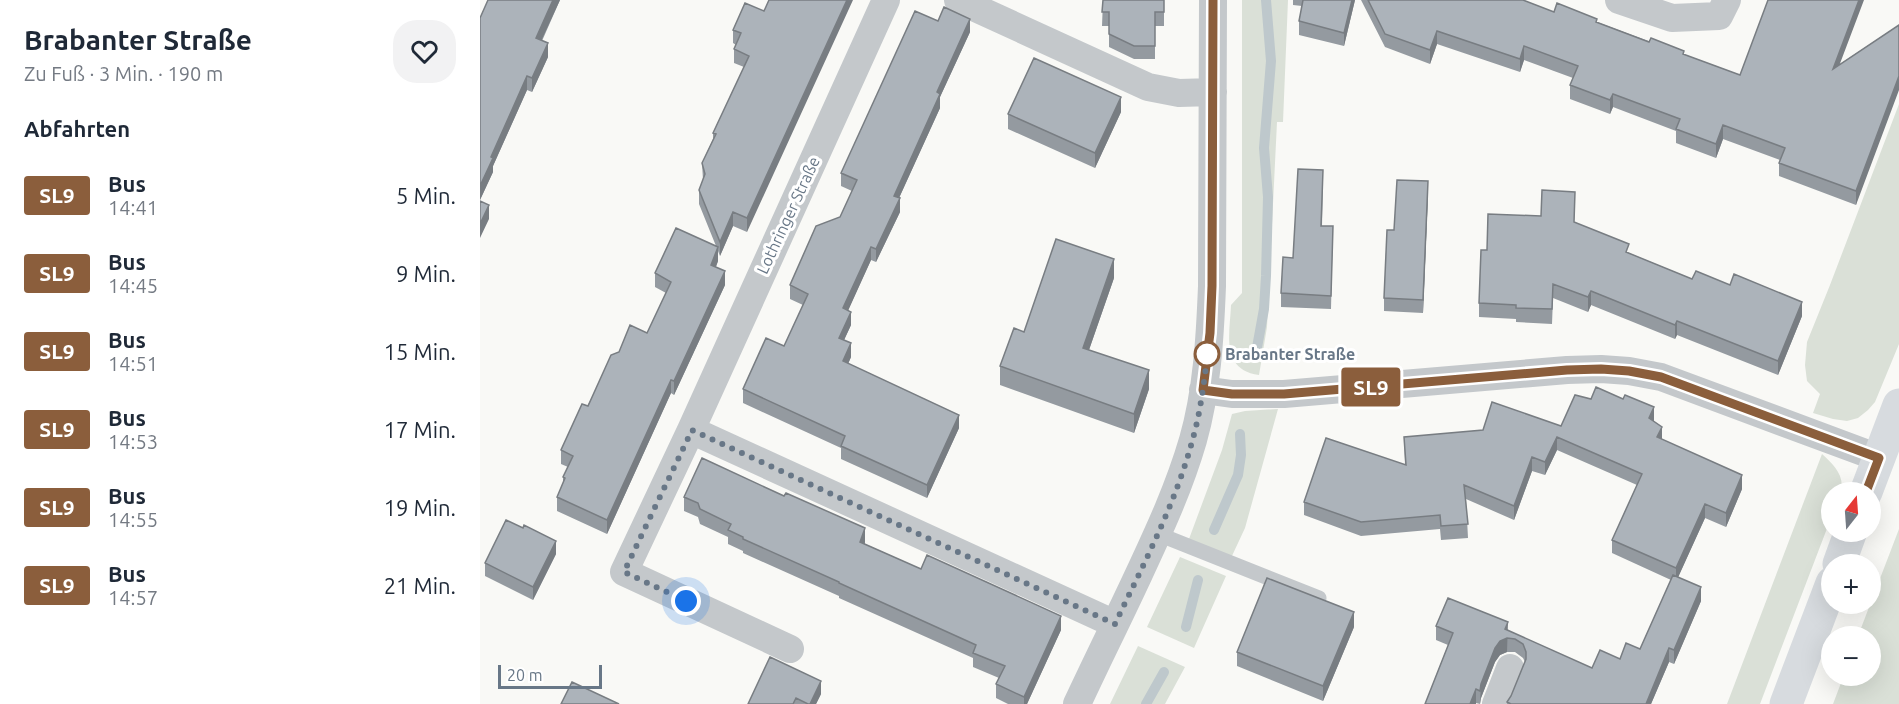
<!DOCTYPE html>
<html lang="de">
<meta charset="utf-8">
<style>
body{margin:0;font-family:Ubuntu,sans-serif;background:#f2f2f3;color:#1f2937;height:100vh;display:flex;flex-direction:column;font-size:22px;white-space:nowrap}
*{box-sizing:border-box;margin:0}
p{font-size:20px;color:#747a83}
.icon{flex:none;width:33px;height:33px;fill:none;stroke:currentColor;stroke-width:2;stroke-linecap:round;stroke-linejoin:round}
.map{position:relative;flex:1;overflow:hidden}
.drawer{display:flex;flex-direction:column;background:#fff;width:480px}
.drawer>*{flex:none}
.badge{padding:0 12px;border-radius:4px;font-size:21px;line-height:39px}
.needle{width:39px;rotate:17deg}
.controls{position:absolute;left:1341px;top:482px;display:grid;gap:12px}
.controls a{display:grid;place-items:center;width:60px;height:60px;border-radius:50%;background:#fff;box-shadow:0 6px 24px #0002;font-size:30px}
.scale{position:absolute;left:18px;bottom:15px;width:104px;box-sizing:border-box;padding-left:6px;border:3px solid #687787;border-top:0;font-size:16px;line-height:21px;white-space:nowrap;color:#687787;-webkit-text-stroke:4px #fff;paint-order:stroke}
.you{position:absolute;width:30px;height:30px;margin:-15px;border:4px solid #fff;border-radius:50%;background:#1a73e8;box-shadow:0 0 0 9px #1a73e833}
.map>.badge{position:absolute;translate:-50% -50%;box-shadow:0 0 0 3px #fff}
h2{padding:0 24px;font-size:22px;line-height:54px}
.round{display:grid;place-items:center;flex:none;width:63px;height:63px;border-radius:24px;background:#f2f2f3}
.summary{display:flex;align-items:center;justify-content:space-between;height:102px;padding:0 24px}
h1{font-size:28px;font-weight:700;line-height:45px}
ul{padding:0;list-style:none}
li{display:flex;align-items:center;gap:18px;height:78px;padding:0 24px}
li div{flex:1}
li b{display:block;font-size:22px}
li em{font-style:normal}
li .badge{min-width:66px;font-weight:700;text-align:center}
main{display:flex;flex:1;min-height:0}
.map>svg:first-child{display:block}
.green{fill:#dae0d7}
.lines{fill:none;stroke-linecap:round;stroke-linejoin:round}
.stream{stroke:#bec8cc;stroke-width:10}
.lane{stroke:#c4c8cb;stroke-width:15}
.street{stroke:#c4c8cb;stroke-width:28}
.secondary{stroke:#d7dbdf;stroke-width:33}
.wall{fill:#949aa0}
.shaded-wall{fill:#787d82}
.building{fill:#acb3ba;stroke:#787d82;stroke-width:1.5}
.line-casing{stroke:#fff;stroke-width:14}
.line{stroke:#8b5e3c;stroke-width:9}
.walk{stroke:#687787;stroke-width:6;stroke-dasharray:0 10.8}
.stop-dot{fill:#fff;stroke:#8b5e3c;stroke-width:3}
.labels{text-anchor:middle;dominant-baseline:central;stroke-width:6;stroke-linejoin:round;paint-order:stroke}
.street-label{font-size:16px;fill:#687787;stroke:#fff}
.stop-label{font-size:16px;font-weight:bold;fill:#687787;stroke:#fff;text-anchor:start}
</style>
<main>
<section class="drawer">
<div class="summary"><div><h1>Brabanter Straße</h1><p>Zu Fuß · 3 Min. · 190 m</p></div><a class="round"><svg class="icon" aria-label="heart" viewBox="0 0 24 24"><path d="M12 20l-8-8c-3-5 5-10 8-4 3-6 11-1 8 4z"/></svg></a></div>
<h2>Abfahrten</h2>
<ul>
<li><span class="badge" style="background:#8b5e3c;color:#fff">SL9</span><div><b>Bus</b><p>14:41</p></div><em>5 Min.</em></li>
<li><span class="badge" style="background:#8b5e3c;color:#fff">SL9</span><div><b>Bus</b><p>14:45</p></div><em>9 Min.</em></li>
<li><span class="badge" style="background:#8b5e3c;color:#fff">SL9</span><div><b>Bus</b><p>14:51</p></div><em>15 Min.</em></li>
<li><span class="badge" style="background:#8b5e3c;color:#fff">SL9</span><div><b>Bus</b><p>14:53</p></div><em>17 Min.</em></li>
<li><span class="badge" style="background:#8b5e3c;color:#fff">SL9</span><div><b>Bus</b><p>14:55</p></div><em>19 Min.</em></li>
<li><span class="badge" style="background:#8b5e3c;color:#fff">SL9</span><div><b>Bus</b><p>14:57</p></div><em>21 Min.</em></li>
</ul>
</section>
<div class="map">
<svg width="1419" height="704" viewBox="0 0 1419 704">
<rect width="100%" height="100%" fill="#f9f9f6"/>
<path class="green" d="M762 0H808L803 122H797L787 327 779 375C740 369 750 334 751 305L762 293Z
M1419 104V344L1395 402 1388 410 1378 418 1367 421 1353 419 1333 413 1340 394 1327 381 1325 365 1327 342 1350 285Z
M798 409 765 528 751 558 709 539 742 450 752 414 765 411Z
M1342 454C1353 464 1365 475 1361 492H1352L1351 518 1280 704H1247Z
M1419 529V704H1353L1364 675H1390V636H1378Z
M700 557 746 576 714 648 667 627Z
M658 646 705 667 685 704H630Z"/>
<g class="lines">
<path class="stream" d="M776 353 784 309 786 276 788 197 784 148 791 61 786 0
M734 530 758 475 761 455 760 434
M706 627 718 580
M666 704 684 672"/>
<path class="lane" d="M678 534 839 598"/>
<path class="street" d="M406 0 211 430 635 624
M478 0 668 87 699 93 733 92
M1139 0 1192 18 1239 16 1247 0
M723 390 752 394H804L1087 370 1121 369 1149 371 1181 377 1399 458
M211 430 144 572 310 649
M597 704C617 661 638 619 658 576 679 531 699 488 713 440 727 391 730 337 732 286L733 0
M1016 704 1030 668"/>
<path class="secondary" d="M1386 492 1419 405
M1359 564 1371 531
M1306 704 1352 583"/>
</g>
<path class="wall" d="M8 0H80L62 41 68 57 52 92 47 90 13 166V172L0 200V18Z
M623 0H684V26H675V59H654L629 47V26H622Z
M813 0H875L864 46 819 35V21L822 6 813 5Z
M881 0H1043L1074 12 1117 22 1260 75 1360 64 1419 25 1376 205 1299 176V163L1300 160 1243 139 1236 158 1196 143V131L1133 107 1130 114 1090 99V85L1093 78 1044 60 1040 72 957 44 950 64 905 47Z
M284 11 267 232 253 226 240 256 238 251V261L236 267 245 285 194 395 191 393 127 534 77 511V497L83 483V477L88 467 81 464V450L139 352 167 333 186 293 175 287V273L236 246 219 204V190L223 180 222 163 233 139V133L264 67 254 63V49L256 45 253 43V30Z
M458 21 490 32 460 97V108L419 198 420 212 396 262 391 260 368 310 371 325 364 340 371 357 368 364 479 428 447 498 361 459V448L263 403V389L304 346 323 305 310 299V285L360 217 372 191 361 186V173Z
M641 112 615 168 528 129V114Z
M843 183 842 226H853L851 309 801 307V293L813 258Z
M948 194 943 313 904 311V298L914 230Z
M1095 206 1094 222 1149 253 1212 279 1322 316 1298 375 1197 335 1195 339 1111 305 1108 312 1073 298 1072 324 1036 322V319L999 317V303L1007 250 1061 216Z
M634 278 609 350 669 389 654 433 520 385V366L544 332Z
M1174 421 1182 440 1262 489 1246 527 1225 518 1198 577 1221 601 1194 664 1189 662 1171 704H1027V702L1031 696 1045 662 1043 658 1035 652H1027L1020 655 1015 662 1001 698 1000 704 996 703V704H945L968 645 956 640V626L1028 631 1112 668 1140 659 1160 649 1191 580 1132 553V540L1157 485 1077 450 1065 475 1052 471 1034 520 986 499 988 538 961 540 960 529 881 536 824 515V502L925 465 924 437 1081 426Z
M204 497 385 542V544L441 569 581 630 547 704H528L516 698V684L519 678 493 667V658L359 598V596L263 553V551L248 544V537L220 524 218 517 204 511Z
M76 554 53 600 5 576V563Z
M874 627 843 701 757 666V652Z
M341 694 336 704H268Z"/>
<path class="shaded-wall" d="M73 0H80L56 52V38Z
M367 0H373L267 232V218Z
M872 0H875L864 46V33Z
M1379 0H1384L1353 82V69Z
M490 19V32L460 97V108L414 209V196L457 92Z
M957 31V44L950 64V50Z
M68 43V57L52 92V78Z
M1044 46V60L1040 72V59Z
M47 76V90L13 166V172L0 200V186L11 157Z
M1419 76V90L1376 205V191Z
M1133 94V107L1130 114V100Z
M641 97V112L615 168V153Z
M1243 125V139L1236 158V144Z
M948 181V194L943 313V300Z
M420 198V212L396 262V249Z
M9 205V219L0 238V224Z
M253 212V226L240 256V242Z
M238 247V261L231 279V265Z
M391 247V260L363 322V308Z
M634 259V278L603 367V348Z
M245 271V285L194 395V381Z
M1111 291V305L1108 312V297Z
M1322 302V316L1298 375V361Z
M371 312V325L359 351V338Z
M1197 321V335L1195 339V325Z
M371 343V357L363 375V361Z
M669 370V389L654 433V414Z
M191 380V393L127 534V520Z
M1174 407V421L1169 432V418Z
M479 415V428L447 498V485Z
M1182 427V441L1177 437Z
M1077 437V450L1065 475V462Z
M1052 457V471L1034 520V506Z
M1262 475V489L1246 527V513Z
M1225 504V518L1196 582V568Z
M385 528V542L380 556V542Z
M76 541V554L53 600V587Z
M1221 587V601L1194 664V650Z
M874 612V627L843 701V686Z
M581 616V630L547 704H544V697Z
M1028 622 1027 652 1020 655 1015 662 1001 698 1000 704 1001 684 1015 648 1025 629Z
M1189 648V662L1171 704H1166Z
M341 681V694L336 704H330Z
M996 689V704H990Z"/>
<path class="building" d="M8 0H73L56 38 68 43 52 78 47 76 11 157 13 158 0 186V18Z
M289 0H367L267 218 253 212 240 242 219 190 225 174 222 163 236 134 233 133 269 56 254 49 261 33 253 30 265 3 284 11Z
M623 0H684V12H675V46H654L629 34V12H622Z
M823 0H872L864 33 819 21Z
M888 0H1043L1074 12 1077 3 1117 19 1116 22 1169 42 1171 38 1204 51 1203 54 1260 75 1288 0H1379L1353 69 1419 25V76L1376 191 1299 163 1305 148 1243 125 1236 144 1196 129 1200 119 1133 94 1130 100 1090 85 1098 66 1044 46 1040 59 957 31 950 50 905 34Z
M464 7 490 19 457 92 460 94 414 196 420 198 396 249 391 247 363 308 371 312 359 338 371 343 363 361 479 415 447 485 361 446 365 436 263 389 286 338 304 346 328 294 310 285 336 226 360 217 377 180 361 173 435 11 458 21Z
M554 58 641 97 615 153 528 114Z
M818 169 843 170 841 226H853L851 296 801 293 803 257 813 258Z
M917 180 948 181 943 300 904 298 907 230H914Z
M1062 190 1095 192 1094 222 1149 244 1146 252 1212 279 1216 271 1250 285 1254 274 1322 302 1298 361 1197 321 1195 325 1111 291 1108 297 1073 284 1072 309 1036 308V305L999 303 1001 250H1007L1008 214 1061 216Z
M0 201 9 205 0 224Z
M196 228 238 247 231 265 245 271 194 381 191 380 127 520 77 497 85 478 83 477 93 456 81 450 102 404 108 406 131 355 139 352 150 325 167 333 191 282 175 273Z
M576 239 634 259 603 348 669 370 654 414 520 366 534 328 544 332Z
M1116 387 1143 399 1145 395 1174 407 1169 418 1182 427 1177 437 1262 475 1246 513 1225 504 1196 568 1132 540 1162 474 1077 437 1065 462 1052 457 1034 506 984 485 988 524 961 526 960 515 881 522 824 502 846 438 926 465 924 437 1003 430 1012 402 1081 426 1095 395 1111 399Z
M222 458 304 496 306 493 385 528 380 542 441 569 447 555 581 616 544 697 516 684 525 666 493 653 496 645 359 583V582L263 539V537L248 530 251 524 220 509 218 503 204 497Z
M26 520 43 528 44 525 76 541 53 587 5 563Z
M1193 575 1221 587 1194 650 1189 648 1166 704H1031L1027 702 1031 696 1046 659V652L1043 644 1035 639 1027 638 1020 641 1015 648 1001 684 1000 691 996 689 990 704H945L973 633 956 626 968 598 1028 622 1025 629 1112 668 1120 650 1140 659 1146 643 1160 649Z
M787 578 874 612 843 686 757 652Z
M290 657 341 681 330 704H328L316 698 313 704H268Z
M92 682 139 704H81Z"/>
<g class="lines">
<g class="line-casing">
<path id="line" d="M733 0 732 286 730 333 723 390 752 394H804L1087 370 1121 369 1149 371 1181 377 1399 458 1386 492"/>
</g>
<use href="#line" class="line"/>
<path class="walk" d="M206 601 144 572 212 430 635 624C664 563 696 503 713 438 721 410 724 381 728 352L727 354"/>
</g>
<circle class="stop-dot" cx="727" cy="354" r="12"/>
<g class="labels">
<g class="street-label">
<text transform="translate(308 215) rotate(-65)">Lothringer Straße</text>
</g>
<g class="stop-label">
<text x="745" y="354">Brabanter Straße</text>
</g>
</g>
</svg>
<div class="controls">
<a><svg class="needle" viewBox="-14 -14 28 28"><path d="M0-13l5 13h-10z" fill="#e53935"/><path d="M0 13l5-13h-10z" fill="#747a83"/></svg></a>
<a>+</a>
<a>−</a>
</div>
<div class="scale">20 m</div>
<div class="you" style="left:206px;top:601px"></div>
<b class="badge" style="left:891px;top:387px;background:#8b5e3c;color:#fff">SL9</b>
</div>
</main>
